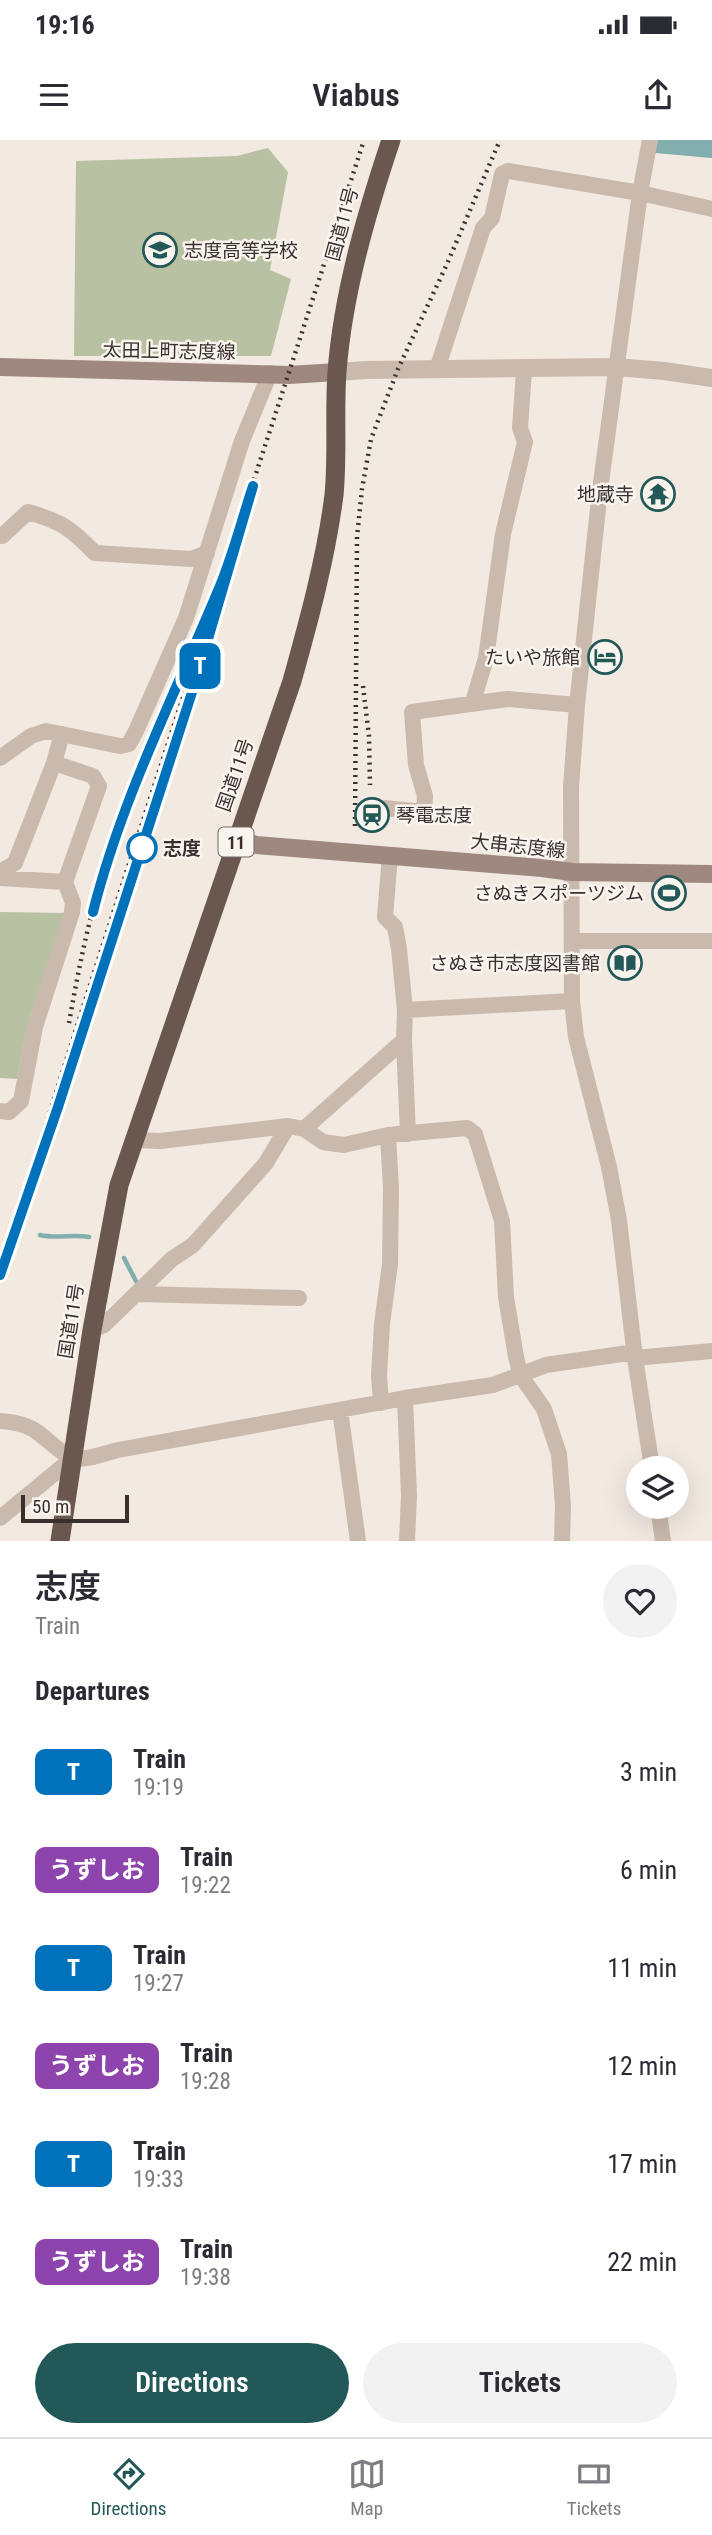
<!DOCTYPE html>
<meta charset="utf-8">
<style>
body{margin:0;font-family:"Roboto Condensed","Noto Sans JP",sans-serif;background:#f2f2f3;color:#2b2b33;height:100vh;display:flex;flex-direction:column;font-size:26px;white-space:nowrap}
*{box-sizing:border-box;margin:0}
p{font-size:23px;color:#7c7c81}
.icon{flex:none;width:38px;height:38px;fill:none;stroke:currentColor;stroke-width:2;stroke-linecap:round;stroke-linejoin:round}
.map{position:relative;height:1401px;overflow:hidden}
.side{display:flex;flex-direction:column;background:#fff;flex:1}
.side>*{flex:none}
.badge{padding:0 14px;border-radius:10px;font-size:24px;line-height:46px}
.buttons{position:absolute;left:626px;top:1316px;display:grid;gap:14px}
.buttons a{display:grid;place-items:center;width:63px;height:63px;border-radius:50%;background:#fff;box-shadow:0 7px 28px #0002;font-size:35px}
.scale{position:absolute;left:21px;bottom:18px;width:108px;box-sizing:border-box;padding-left:7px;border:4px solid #392f2c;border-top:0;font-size:19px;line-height:24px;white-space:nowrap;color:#392f2c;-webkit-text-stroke:5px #faf4ee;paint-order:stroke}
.map>.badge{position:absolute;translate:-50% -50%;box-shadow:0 0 0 4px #fff}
h2{padding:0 35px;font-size:26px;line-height:63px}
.round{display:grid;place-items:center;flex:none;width:74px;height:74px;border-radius:37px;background:#f2f2f3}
.summary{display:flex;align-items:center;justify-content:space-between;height:119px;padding:0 35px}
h1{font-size:33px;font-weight:600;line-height:52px}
.action{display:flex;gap:14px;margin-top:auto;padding:14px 35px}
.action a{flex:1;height:80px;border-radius:42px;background:#235859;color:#fff;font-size:28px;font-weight:600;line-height:80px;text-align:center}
.action a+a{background:#f2f2f3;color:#2b2b33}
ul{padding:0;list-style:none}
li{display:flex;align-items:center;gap:21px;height:98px;padding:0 35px}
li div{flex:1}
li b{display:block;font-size:26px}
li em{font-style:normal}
li .badge{min-width:77px;font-weight:700;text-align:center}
.status{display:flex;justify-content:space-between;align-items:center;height:49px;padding:0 35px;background:#fff;direction:ltr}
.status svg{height:19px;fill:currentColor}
header{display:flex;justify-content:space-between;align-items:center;height:91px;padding:0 35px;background:#fff;font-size:32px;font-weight:600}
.dock{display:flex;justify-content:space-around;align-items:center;height:98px;border-top:2px solid #e1e1e2;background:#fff;font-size:19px;color:#7c7c81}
.dock a{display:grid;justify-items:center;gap:4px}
.dock .active{color:#235859}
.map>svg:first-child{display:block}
.green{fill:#b8c1a2}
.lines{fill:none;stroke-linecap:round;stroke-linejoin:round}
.stream{stroke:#82aead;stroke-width:4.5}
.river{stroke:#82aead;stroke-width:26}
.minor{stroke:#cab9ad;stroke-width:16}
.tertiary{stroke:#cab9ad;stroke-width:18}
.secondary{stroke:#9e887f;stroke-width:18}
.trunk{stroke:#6a5850;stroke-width:19}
.rail{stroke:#392f2c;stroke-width:4.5;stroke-dasharray:2 5;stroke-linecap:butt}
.line-casing{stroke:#fff;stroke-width:16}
.line{stroke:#0072bc;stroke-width:10}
.stop-dot{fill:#fff;stroke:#0072bc;stroke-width:3.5}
.labels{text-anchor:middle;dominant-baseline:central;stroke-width:5;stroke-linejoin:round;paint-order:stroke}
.shield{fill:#faf4ee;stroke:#736a66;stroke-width:2}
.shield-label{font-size:18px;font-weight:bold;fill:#392f2c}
.street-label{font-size:19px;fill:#392f2c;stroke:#faf4ee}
.poi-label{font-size:19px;fill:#392f2c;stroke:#faf4ee;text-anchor:end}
.stop-label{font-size:19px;font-weight:bold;fill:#392f2c;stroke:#faf4ee;text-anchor:start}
</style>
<div class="status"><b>19:16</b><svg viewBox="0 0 49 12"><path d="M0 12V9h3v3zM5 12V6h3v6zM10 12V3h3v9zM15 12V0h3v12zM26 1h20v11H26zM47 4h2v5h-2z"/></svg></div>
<header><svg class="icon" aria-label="menu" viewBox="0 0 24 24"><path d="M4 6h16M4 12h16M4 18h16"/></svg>Viabus<svg class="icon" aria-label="share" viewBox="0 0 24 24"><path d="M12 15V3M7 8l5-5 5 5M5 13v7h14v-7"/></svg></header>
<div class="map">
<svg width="712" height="1401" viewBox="0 0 712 1401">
<rect width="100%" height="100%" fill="#f2e9e1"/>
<path class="green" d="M268 8 288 32 270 130 291 139 271 216H74L76 21 237 16Z
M0 772 64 773 28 883 17 939 0 938Z"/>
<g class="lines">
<path class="stream" d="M40 1095C57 1099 72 1094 89 1097
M124 1118 138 1145"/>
<path class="river" d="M657 0 712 5"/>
<path class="minor" d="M650 0 640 53 600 350 577 565 571 647 572 861 576 897 609 1027 619 1080 635 1218 652 1328
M437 229 483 88 492 78 502 34 508 31 640 53 712 69
M2 396 28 372C63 382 70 388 95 413L191 419 207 413
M473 562 486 518 503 394 525 302 520 288 524 230
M0 618 31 596 46 591 120 606 129 604 136 591 186 478 242 301 270 233
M384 668 424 672 425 656 416 625 412 572 507 559 577 565
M0 732 15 723 54 623 62 594
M0 738 65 742 99 646 93 636 54 623
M573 801H712
M405 870 572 861
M404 900 408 994
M0 971 9 972 21 961 35 887 72 772 73 763 65 742
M304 989 404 900 405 870 399 809 395 787 385 777 390 715
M134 1000 160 1001 288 986 304 989 323 1002 344 1005 388 995 467 988 475 994 502 1081 506 1157 516 1217 521 1236 544 1269 559 1314 563 1366 562 1401
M137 1154 299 1158
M92 1190 104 1185 172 1119 193 1105 266 1023 288 986
M635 1218 712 1211
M405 1258 409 1355 407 1401
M381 1263 379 1236 382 1184 390 1124 391 1048 388 995
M340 1270 358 1401
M0 1281C13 1282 27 1284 37 1292 49 1300 59 1313 74 1318 87 1321 105 1313 118 1310L405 1258 493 1245 546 1225 635 1212
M658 1367 663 1401
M0 1378 73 1318"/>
<path class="tertiary" d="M337 232 366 230 616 227 664 231 712 238"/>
<path class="secondary" d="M0 227 289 235 337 232
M237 698 256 705 542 728 572 732 712 734"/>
<path class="trunk" d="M60 1401 92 1190 119 1045 292 541C309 480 326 418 334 355 338 314 334 273 337 232 343 153 366 75 391 0"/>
<path class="rail" d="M363 546 369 596 370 645
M355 686 357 397 362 349 371 299 398 229 447 124 500 0
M69 883C77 837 86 792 99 747 118 676 149 608 179 541
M0 1133C116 754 243 378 364 0"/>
</g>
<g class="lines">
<g class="line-casing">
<path id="line" d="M0 1135 58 967 195 543 253 346C241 382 232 419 217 453 173 558 121 661 93 772"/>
</g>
<use href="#line" class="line"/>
</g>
<defs>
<g id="school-ring" transform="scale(1.75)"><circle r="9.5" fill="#faf4ee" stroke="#235859" stroke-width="1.5"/><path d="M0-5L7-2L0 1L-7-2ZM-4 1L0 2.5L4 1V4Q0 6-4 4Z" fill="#235859"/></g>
<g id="temple-ring" transform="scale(1.75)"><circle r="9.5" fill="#faf4ee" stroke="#235859" stroke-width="1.5"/><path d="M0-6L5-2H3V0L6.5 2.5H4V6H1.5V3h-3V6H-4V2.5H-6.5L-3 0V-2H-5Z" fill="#235859"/></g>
<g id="hotel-ring" transform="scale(1.75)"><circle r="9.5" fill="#faf4ee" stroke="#235859" stroke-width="1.5"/><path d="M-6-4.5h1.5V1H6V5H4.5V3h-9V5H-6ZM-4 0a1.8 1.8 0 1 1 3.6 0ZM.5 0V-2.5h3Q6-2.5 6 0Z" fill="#235859"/></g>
<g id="station-ring" transform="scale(1.75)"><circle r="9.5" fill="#faf4ee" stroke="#235859" stroke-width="1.5"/><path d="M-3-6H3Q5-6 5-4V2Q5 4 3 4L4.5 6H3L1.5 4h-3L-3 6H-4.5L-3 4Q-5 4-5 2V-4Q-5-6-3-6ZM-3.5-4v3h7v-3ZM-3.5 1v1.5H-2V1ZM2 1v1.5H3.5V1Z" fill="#235859"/></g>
<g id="stadium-ring" transform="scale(1.75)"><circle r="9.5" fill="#faf4ee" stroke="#235859" stroke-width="1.5"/><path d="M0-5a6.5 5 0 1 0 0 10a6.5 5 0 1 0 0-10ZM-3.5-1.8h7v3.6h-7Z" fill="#235859"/></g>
<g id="library-ring" transform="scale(1.75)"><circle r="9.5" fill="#faf4ee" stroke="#235859" stroke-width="1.5"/><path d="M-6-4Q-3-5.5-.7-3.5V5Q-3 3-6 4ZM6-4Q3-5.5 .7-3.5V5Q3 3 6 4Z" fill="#235859"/></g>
</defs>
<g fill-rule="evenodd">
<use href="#school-ring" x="160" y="110"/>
<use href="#temple-ring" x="658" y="354"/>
<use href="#hotel-ring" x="605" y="517"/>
<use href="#station-ring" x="372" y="675"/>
<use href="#stadium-ring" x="669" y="753"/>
<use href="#library-ring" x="625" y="823"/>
</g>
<circle class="stop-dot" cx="142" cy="708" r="14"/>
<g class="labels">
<rect class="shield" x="218.5" y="687.5" width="35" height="29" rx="5"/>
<g class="shield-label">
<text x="236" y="702">11</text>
</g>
<g class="street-label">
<text transform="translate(342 84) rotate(-75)">国道11号</text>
<text transform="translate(169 211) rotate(1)">太田上町志度線</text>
<text transform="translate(235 635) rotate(-71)">国道11号</text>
<text transform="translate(518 706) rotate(6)">大串志度線</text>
<text transform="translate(71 1181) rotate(-81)">国道11号</text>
</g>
<g class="poi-label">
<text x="184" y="110" text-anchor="start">志度高等学校</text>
<text x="634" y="354">地蔵寺</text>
<text x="580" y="517">たいや旅館</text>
<text x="396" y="675" text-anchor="start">琴電志度</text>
<text x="644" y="753">さぬきスポーツジム</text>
<text x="600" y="823">さぬき市志度図書館</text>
</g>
<g class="stop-label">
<text x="163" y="708">志度</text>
</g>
</g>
</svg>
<div class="buttons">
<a><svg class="icon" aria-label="layers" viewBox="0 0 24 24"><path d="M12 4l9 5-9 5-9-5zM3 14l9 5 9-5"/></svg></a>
</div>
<div class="scale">50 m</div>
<b class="badge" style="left:200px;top:526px;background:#0072bc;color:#fff">T</b>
</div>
<section class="side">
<div class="summary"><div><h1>志度</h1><p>Train</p></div><a class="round"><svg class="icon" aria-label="heart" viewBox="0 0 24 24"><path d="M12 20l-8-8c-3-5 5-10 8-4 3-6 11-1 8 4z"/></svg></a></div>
<h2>Departures</h2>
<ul>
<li><span class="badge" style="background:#0072bc;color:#fff">T</span><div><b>Train</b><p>19:19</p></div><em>3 min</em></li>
<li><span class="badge" style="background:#8e44ad;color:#fff">うずしお</span><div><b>Train</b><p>19:22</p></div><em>6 min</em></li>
<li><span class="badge" style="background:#0072bc;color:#fff">T</span><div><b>Train</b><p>19:27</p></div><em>11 min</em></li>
<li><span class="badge" style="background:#8e44ad;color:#fff">うずしお</span><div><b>Train</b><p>19:28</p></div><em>12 min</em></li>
<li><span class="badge" style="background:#0072bc;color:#fff">T</span><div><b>Train</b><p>19:33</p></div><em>17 min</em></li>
<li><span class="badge" style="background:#8e44ad;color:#fff">うずしお</span><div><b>Train</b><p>19:38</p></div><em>22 min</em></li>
</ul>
<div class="action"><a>Directions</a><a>Tickets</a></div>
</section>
<nav class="dock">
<a class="active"><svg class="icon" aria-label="directions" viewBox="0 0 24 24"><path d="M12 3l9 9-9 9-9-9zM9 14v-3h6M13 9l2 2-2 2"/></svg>Directions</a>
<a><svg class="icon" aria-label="map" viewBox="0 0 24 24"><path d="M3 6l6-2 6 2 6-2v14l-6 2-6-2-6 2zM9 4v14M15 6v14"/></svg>Map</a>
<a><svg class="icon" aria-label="tickets" viewBox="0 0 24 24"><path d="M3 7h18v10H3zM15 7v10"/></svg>Tickets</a>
</nav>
